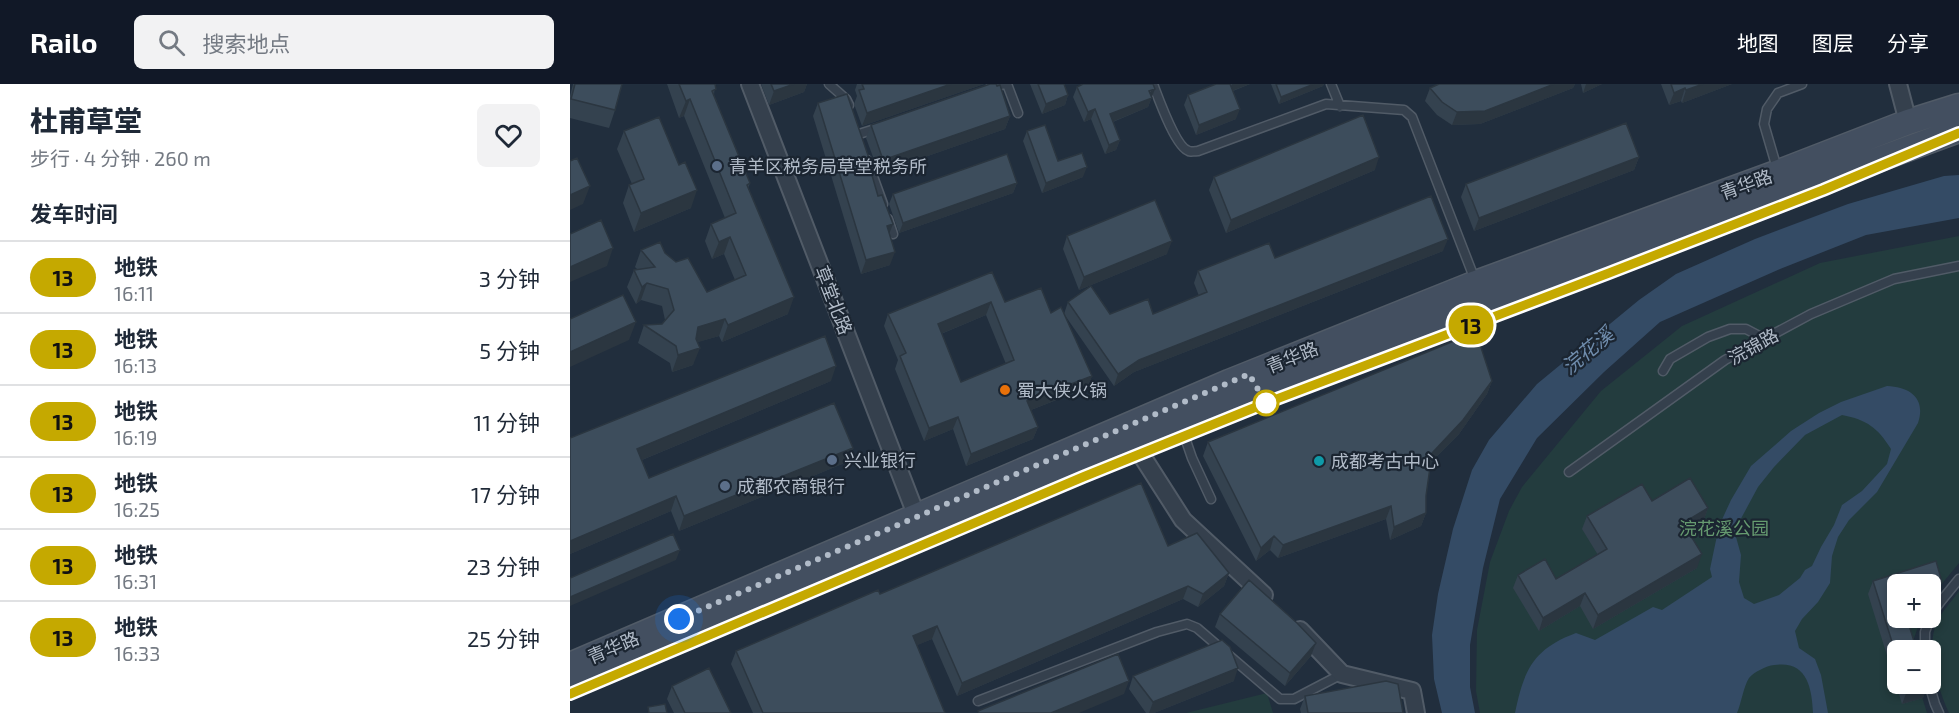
<!DOCTYPE html>
<html lang="zh">
<meta charset="utf-8">
<style>
body{margin:0;font-family:"Exo 2","Noto Sans SC",sans-serif;background:#f2f2f3;color:#1f2937;height:100vh;display:flex;flex-direction:column;font-size:22px;white-space:nowrap}
*{box-sizing:border-box;margin:0}
p{font-size:20px;color:#747a83}
.icon{flex:none;width:33px;height:33px;fill:none;stroke:currentColor;stroke-width:2;stroke-linecap:round;stroke-linejoin:round}
.map{position:relative;flex:1;overflow:hidden}
.panel{display:flex;flex-direction:column;background:#fff;width:570px}
.panel>*{flex:none}
.badge{padding:0 12px;border-radius:20px;font-size:21px;line-height:39px}
.buttons{position:absolute;left:1317px;top:490px;display:grid;gap:12px}
.buttons a{display:grid;place-items:center;width:54px;height:54px;border-radius:9px;background:#fff;box-shadow:0 3px 9px #0003;font-size:30px}
.you{position:absolute;width:30px;height:30px;margin:-15px;border:4px solid #fff;border-radius:50%;background:#1a73e8;box-shadow:0 0 0 9px #1a73e833}
.map>.badge{position:absolute;translate:-50% -50%;box-shadow:0 0 0 3px #fff}
h2{padding:0 30px;font-size:22px;line-height:54px}
.round{display:grid;place-items:center;flex:none;width:63px;height:63px;border-radius:9px;background:#f2f2f3}
.overview{display:flex;align-items:center;justify-content:space-between;height:102px;padding:0 30px}
h1{font-size:28px;font-weight:800;line-height:45px}
ul{padding:0;list-style:none}
li{display:flex;align-items:center;gap:18px;height:72px;padding:0 30px;border-top:2px solid #e0e1e3}
li div{flex:1}
li b{display:block;font-size:22px}
li em{font-style:normal}
li .badge{min-width:66px;font-weight:700;text-align:center}
header{display:flex;align-items:center;gap:36px;box-sizing:border-box;height:84px;padding:0 30px;background:#111827;color:#fff}
header strong{font-size:28px}
nav{display:flex;gap:33px;margin-inline-start:auto;font-size:21px}
.search{width:420px;height:54px;background:#f2f2f3;display:flex;align-items:center;gap:15px;box-sizing:border-box;padding:0 21px;border-radius:9px;color:#747a83;font-size:22px}
main{display:flex;flex:1;min-height:0}
.map>svg:first-child{display:block}
.green{fill:#233c3e}
.water{fill:#344b65;fill-rule:evenodd}
.lines{fill:none;stroke-linecap:round;stroke-linejoin:round}
.service-casing{stroke:#515b67;stroke-width:11}
.minor-casing{stroke:#515b67;stroke-width:20}
.secondary-casing{stroke:#515b67;stroke-width:27}
.service{stroke:#35404d;stroke-width:8}
.minor{stroke:#35404d;stroke-width:16}
.secondary{stroke:#434f60;stroke-width:24}
.wall{fill:#34424f;fill-rule:evenodd}
.shaded-wall{fill:#2b3640}
.building{fill:#3d4d5c;stroke:#2b3640;stroke-width:1.5;fill-rule:evenodd}
.line-casing{stroke:#fff;stroke-width:14}
.line{stroke:#c5a900;stroke-width:9}
.walk{stroke:#b1bbc8;stroke-width:6;stroke-dasharray:0 10.8}
.service-dot{fill:#5c6f8a;stroke:#1b2531;stroke-width:2}
.food-dot{fill:#e8710a;stroke:#1b2531;stroke-width:2}
.stop-dot{fill:#fff;stroke:#c5a900;stroke-width:3}
.culture-dot{fill:#0f9aa8;stroke:#1b2531;stroke-width:2}
.labels{text-anchor:middle;dominant-baseline:central;stroke-width:4.5;stroke-linejoin:round;paint-order:stroke}
.poi-label{font-size:18px;fill:#b1bbc8;stroke:#1b2531;text-anchor:start}
.street-label{font-size:18px;fill:#b1bbc8;stroke:#1b2531}
.park-label{font-size:18px;fill:#669b70;stroke:#1b2531}
.water-label{font-size:20px;font-style:italic;fill:#708dad;stroke:#1b2531}
</style>
<header>
<strong>Railo</strong>
<div class="search"><svg class="icon" aria-label="search" viewBox="0 0 24 24"><circle cx="10" cy="10" r="6"/><path d="M15 15l6 6"/></svg>搜索地点</div>
<nav><a>地图</a><a>图层</a><a>分享</a></nav>
</header>
<main>
<section class="panel">
<div class="overview"><div><h1>杜甫草堂</h1><p>步行 · 4 分钟 · 260 m</p></div><a class="round"><svg class="icon" aria-label="heart" viewBox="0 0 24 24"><path d="M12 20l-8-8c-3-5 5-10 8-4 3-6 11-1 8 4z"/></svg></a></div>
<h2>发车时间</h2>
<ul>
<li><span class="badge" style="background:#c5a900;color:#111">13</span><div><b>地铁</b><p>16:11</p></div><em>3 分钟</em></li>
<li><span class="badge" style="background:#c5a900;color:#111">13</span><div><b>地铁</b><p>16:13</p></div><em>5 分钟</em></li>
<li><span class="badge" style="background:#c5a900;color:#111">13</span><div><b>地铁</b><p>16:19</p></div><em>11 分钟</em></li>
<li><span class="badge" style="background:#c5a900;color:#111">13</span><div><b>地铁</b><p>16:25</p></div><em>17 分钟</em></li>
<li><span class="badge" style="background:#c5a900;color:#111">13</span><div><b>地铁</b><p>16:31</p></div><em>23 分钟</em></li>
<li><span class="badge" style="background:#c5a900;color:#111">13</span><div><b>地铁</b><p>16:33</p></div><em>25 分钟</em></li>
</ul>
</section>
<div class="map">
<svg width="1389" height="629" viewBox="0 0 1389 629">
<rect width="100%" height="100%" fill="#212e3d"/>
<path class="green" d="M1389 152V479L1361 513 1360 501H1328V534H1351L1342 560 1328 567V600H1348L1357 629H910L906 607 907 546 920 478 939 427 952 403 1031 307 1112 242 1250 179Z
M1389 507V629H1379C1368 605 1355 564 1367 538 1372 527 1382 517 1389 507Z
M697 609 703 629H616Z"/>
<path class="water" d="M1389 91V134L1296 151 1210 185 1090 238 1034 288 967 354 930 415 913 484 900 561V603L905 629H872L864 595 862 551 868 510 883 445 902 386 919 356 967 300 1069 216 1106 190 1185 155 1278 120 1374 92Z
M1317 302C1341 303 1356 315 1348 339L1307 408 1279 436 1268 453 1262 472 1260 499 1248 518 1232 535 1225 547 1229 564 1245 575 1251 591 1258 629H1243C1242 602 1236 576 1204 581 1196 582 1184 588 1179 594 1174 601 1171 620 1167 629H945C954 586 963 565 1006 549L1025 556 1083 523 1092 526 1142 493 1140 485 1149 442 1161 416 1181 382 1221 347 1249 329 1271 318ZM1272 331C1297 336 1307 343 1321 365L1317 380 1292 407 1272 421 1264 441 1251 463 1242 482 1235 486 1230 494 1209 511 1184 520 1174 514 1169 498 1171 471 1166 453 1167 442 1188 403 1204 383 1235 351Z"/>
<g class="lines">
<g class="service-casing">
<path id="service" d="M259 0 276 15 279 21
M437 0 448 29
M583 0C588 13 606 64 619 67 619 68 628 67 628 67L756 20 834 26 842 33 905 196
M761 0 770 22
M419 5 434 0
M289 50 308 44
M297 76 313 120
M1208 88 1194 40 1197 25 1208 9 1232 0
M318 135 323 150
M1093 287 1100 275 1138 253 1160 245H1176L1195 255
M612 345 622 374 641 415
M999 388 1155 276 1241 230 1324 195 1389 182
M1360 532 1371 517 1389 495
M1355 567V548L1360 534
M1359 600 1365 620 1369 629
M408 617 587 548 617 540 627 544 710 615H724L772 590"/>
</g>
<g class="minor-casing">
<path id="minor" d="M180 0 347 433
M1328 0 1338 38
M565 361 613 436 694 511
M730 546 772 590 842 607 846 629"/>
</g>
<g class="secondary-casing">
<path id="secondary" d="M0 581 659 298 906 199 1209 88 1338 38 1389 22
M0 601 565 361 912 220 1389 46"/>
</g>
<use href="#service" class="service"/>
<use href="#minor" class="minor"/>
<use href="#secondary" class="secondary"/>
</g>
<path class="wall" d="M3 0H52L45 26 39 44 0 34V12Z
M97 0H145L144 11 180 99 178 105 218 230 152 258 149 252 127 258 123 281 102 288 100 279 68 259 74 241 92 240 95 236 92 222 71 216 66 220 57 203 64 186 67 185 65 183 71 166 95 169 137 208 165 196 154 170 142 175 135 157 141 140 155 134 114 32 109 34Z
M191 0H237L234 8 199 21Z
M287 0H414L292 42 284 20 287 12 285 6Z
M460 0H494L498 11 495 21 472 30Z
M646 0H680L663 7 666 35 626 51 614 21 618 11Z
M701 0H754L753 2 709 20Z
M869 0H1005L1003 4 910 40 882 41 867 31 855 17 860 4Z
M1011 0H1032L1013 9Z
M1091 0H1162L1112 19 1111 17 1099 21Z
M507 3 582 13 578 23 543 38 550 56 546 66 535 70 521 35 514 38 503 13Z
M248 19 301 80 300 85 319 149 320 181 291 190 243 32Z
M440 32 435 45 309 89 296 54 301 41Z
M54 47 121 124 64 148 53 119 59 101 62 100 47 65Z
M457 47 488 77 513 93 472 109 453 57Z
M1069 73 1064 86 904 147 891 113 896 100Z
M805 86 656 149 639 106 644 93Z
M447 99 443 109 329 149 319 120 323 110Z
M497 152 597 170 509 206 493 165Z
M873 167 564 288 544 302 494 230 522 292 517 304 461 326 468 343 463 355 396 382 383 345 354 357 325 285 328 276 314 242 318 230 422 188 435 218 481 229 494 230 498 218 540 230H583L629 212 624 199 628 187 705 174ZM416 231 436 280 391 298 371 250Z
M261 297 72 376 79 394 283 364 277 378 109 447 101 427 0 470V354Z
M922 297 917 310 889 350 861 378 856 412V429L851 442 820 456 816 435 708 474 700 466 686 477 633 372 638 358Z
M1082 417 1138 424 1133 438 1118 446 1127 484 1023 545 1010 522 969 547 943 504 948 491 986 495 1028 471 1012 445 1017 432Z
M598 462 659 489 654 502 628 523 613 515 387 612 362 555 347 561 375 629H183L161 580 166 567 310 510Z
M1303 497 1372 498 1367 511 1328 501V600H1358L1353 614 1332 620 1298 510Z
M650 530 741 572 715 602 645 543Z
M563 592 664 597 584 629H576L559 605Z
M102 602 161 629H104L97 615Z
M735 612 833 629H731L730 625Z"/>
<path class="shaded-wall" d="M224 0H237L234 8 199 21 204 7Z
M381 0H414L292 42 297 29Z
M662 0H680L659 8Z
M744 0H754L753 2 709 20 711 13Z
M984 0H1005L1003 4 910 40 882 41 887 28Z
M1016 0H1032L1013 9Z
M1133 0H1162L1112 19 1116 6Z
M1115 4 1111 17 1099 21 1104 9Z
M585 5 578 23 537 40 540 30Z
M498 11 495 21 472 30 476 20Z
M120 15 114 32 109 34 116 17Z
M525 25 521 35 514 38 518 28Z
M670 25 666 35 626 51 629 41Z
M440 32 435 45 309 89 313 76Z
M550 56 546 66 535 70 539 61Z
M809 73 805 86 656 149 661 136Z
M1069 73 1064 86 904 147 909 134Z
M517 83 513 93 472 109 476 99Z
M447 99 443 109 329 149 333 139Z
M20 102 13 120 0 126V111Z
M127 106 121 124 64 148 71 129Z
M323 140 318 153 317 142Z
M160 153 154 170 142 175 149 158Z
M878 155 873 167 564 288 544 302 548 290 569 276Z
M602 157 597 170 509 206 514 193Z
M43 164 37 182 0 198V183Z
M325 168 320 181 291 190 296 176Z
M77 199 71 216 66 220 72 203Z
M224 213 218 230 152 258 158 241Z
M421 218 416 231 363 253 368 240Z
M155 235 149 252 122 260 128 243Z
M66 238 59 256 0 283V268Z
M130 264 123 281 102 288 108 271Z
M266 282 261 297 62 380 67 365Z
M522 292 517 304 453 329 457 317Z
M922 297 917 310 889 350 857 382 862 369Z
M388 333 383 345 354 357 359 344Z
M468 343 463 355 396 382 401 370Z
M283 364 277 378 109 447 114 432Z
M106 412 101 427 0 470V457Z
M821 422 816 435 708 474 713 461Z
M1138 424 1133 438 1109 452 1113 439Z
M856 429 851 442 820 456 824 443Z
M704 452 700 466 686 477 691 464Z
M110 466 106 476 0 522V513Z
M1132 470 1127 484 1023 545 1028 531Z
M659 489 654 502 628 523 633 510Z
M1372 498 1367 511 1360 514V502Z
M618 502 613 515 387 612 392 599Z
M1015 509 1010 522 969 547 973 534Z
M367 542 362 555 338 565 343 552Z
M746 559 741 572 715 602 720 589Z
M668 584 664 597 584 629H579L583 618Z
M559 597 554 610 509 629H481Z
M1358 601 1353 614 1332 620 1337 607Z"/>
<path class="building" d="M5 0H52L45 26 1 15Z
M109 0H145L146 5 142 7 180 99 177 101 224 213 158 241 155 235 128 243 126 255 130 264 108 271 106 262 74 241 92 240 104 226 98 205 77 199 72 203 64 186 85 183 71 166 90 158 95 169 106 178 118 174 137 208 176 191 160 153 149 158 141 140 166 129 120 15 116 17Z
M201 0H224L204 7Z
M292 0H381L297 29 289 6 294 5Z
M420 0H426L427 2 430 1 440 32 313 76 301 41Z
M468 0H494L498 11 476 20Z
M513 0H583L585 5 579 7 582 14 540 30 550 56 539 61 525 25 518 28 507 3Z
M646 0H660L670 25 629 41 618 11Z
M706 0H744L711 13Z
M869 0H984L915 27 887 28 872 18 860 4Z
M1101 0H1133L1116 6 1115 4 1104 9Z
M277 10 301 80 299 81 308 112 312 111 323 140 317 142 325 168 296 176 248 19Z
M793 31 809 73 661 136 644 93Z
M89 33 109 81 115 78 127 106 71 129 59 101 74 95 54 47Z
M1056 39 1069 73 909 134 896 100Z
M475 41 488 77 512 69 517 83 476 99 457 47Z
M437 70 447 99 333 139 323 110Z
M7 74 20 102 0 111V77Z
M861 112 878 155 569 276 548 290 498 218 521 202 540 230 578 215 583 230 637 208 628 187 699 159 705 174Z
M585 116 602 157 514 193 497 152Z
M31 136 43 164 0 183V150Z
M422 188 435 218 471 204 481 229 491 223 522 292 457 317 468 343 401 370 388 333 359 344 330 272 336 269 318 230ZM421 218 444 276 391 298 368 240Z
M53 211 66 238 0 268V235Z
M906 248 922 297 893 336 862 369 856 412V429L824 443 821 422 713 461 704 452 691 464 638 358Z
M255 252 266 282 67 365 79 394 264 319 283 364 114 432 106 412 0 457V354Z
M1120 394 1138 424 1113 439 1132 470 1028 531 1015 509 973 534 948 491 975 475 986 495 1037 465 1017 432 1072 400 1082 417Z
M571 399 598 462 627 449 659 489 633 510 618 502 392 599 367 542 343 552 375 629H193L166 567 308 506 310 510Z
M103 450 110 466 0 513V494Z
M1366 477 1372 498 1360 502V501H1328V534H1342L1339 541 1347 567H1328V577L1303 497Z
M679 496 727 539 746 559 720 589 650 530Z
M652 556 660 563 668 584 583 618 563 592Z
M548 570 559 597 481 629H409L408 627Z
M139 584 161 629H115L102 602Z
M816 597 828 600 833 629H738L735 612Z
M1335 600H1358V601L1337 607Z
M95 620 97 629H79L78 623Z"/>
<g class="lines">
<g class="line-casing">
<path id="line" d="M0 610 513 393 696 319 1039 189 1253 106 1389 49"/>
</g>
<use href="#line" class="line"/>
<path class="walk" d="M109 535 679 290 696 319"/>
</g>
<g class="service-dot">
<circle cx="147" cy="82" r="6"/>
<circle cx="262" cy="376" r="6"/>
<circle cx="155" cy="402" r="6"/>
</g>
<circle class="food-dot" cx="435" cy="306" r="6"/>
<circle class="stop-dot" cx="696" cy="319" r="12"/>
<circle class="culture-dot" cx="749" cy="377" r="6"/>
<g class="labels">
<g class="poi-label">
<text x="159" y="82">青羊区税务局草堂税务所</text>
<text x="447" y="306">蜀大侠火锅</text>
<text x="274" y="376">兴业银行</text>
<text x="761" y="377">成都考古中心</text>
<text x="167" y="402">成都农商银行</text>
</g>
<g class="street-label">
<text transform="translate(1176 100) rotate(-20)">青华路</text>
<text transform="translate(264 216) rotate(69)">草堂北路</text>
<text transform="translate(1183 262) rotate(-29)">浣锦路</text>
<text transform="translate(722 273) rotate(-22)">青华路</text>
<text transform="translate(43 563) rotate(-23)">青华路</text>
</g>
<g class="park-label">
<text x="1154" y="444">浣花溪公园</text>
</g>
<g class="water-label">
<text transform="translate(1017 266) rotate(-40)">浣花溪</text>
</g>
</g>
</svg>
<div class="buttons">
<a>+</a>
<a>−</a>
</div>
<div class="you" style="left:109px;top:535px"></div>
<b class="badge" style="left:901px;top:241px;background:#c5a900;color:#111">13</b>
</div>
</main>
